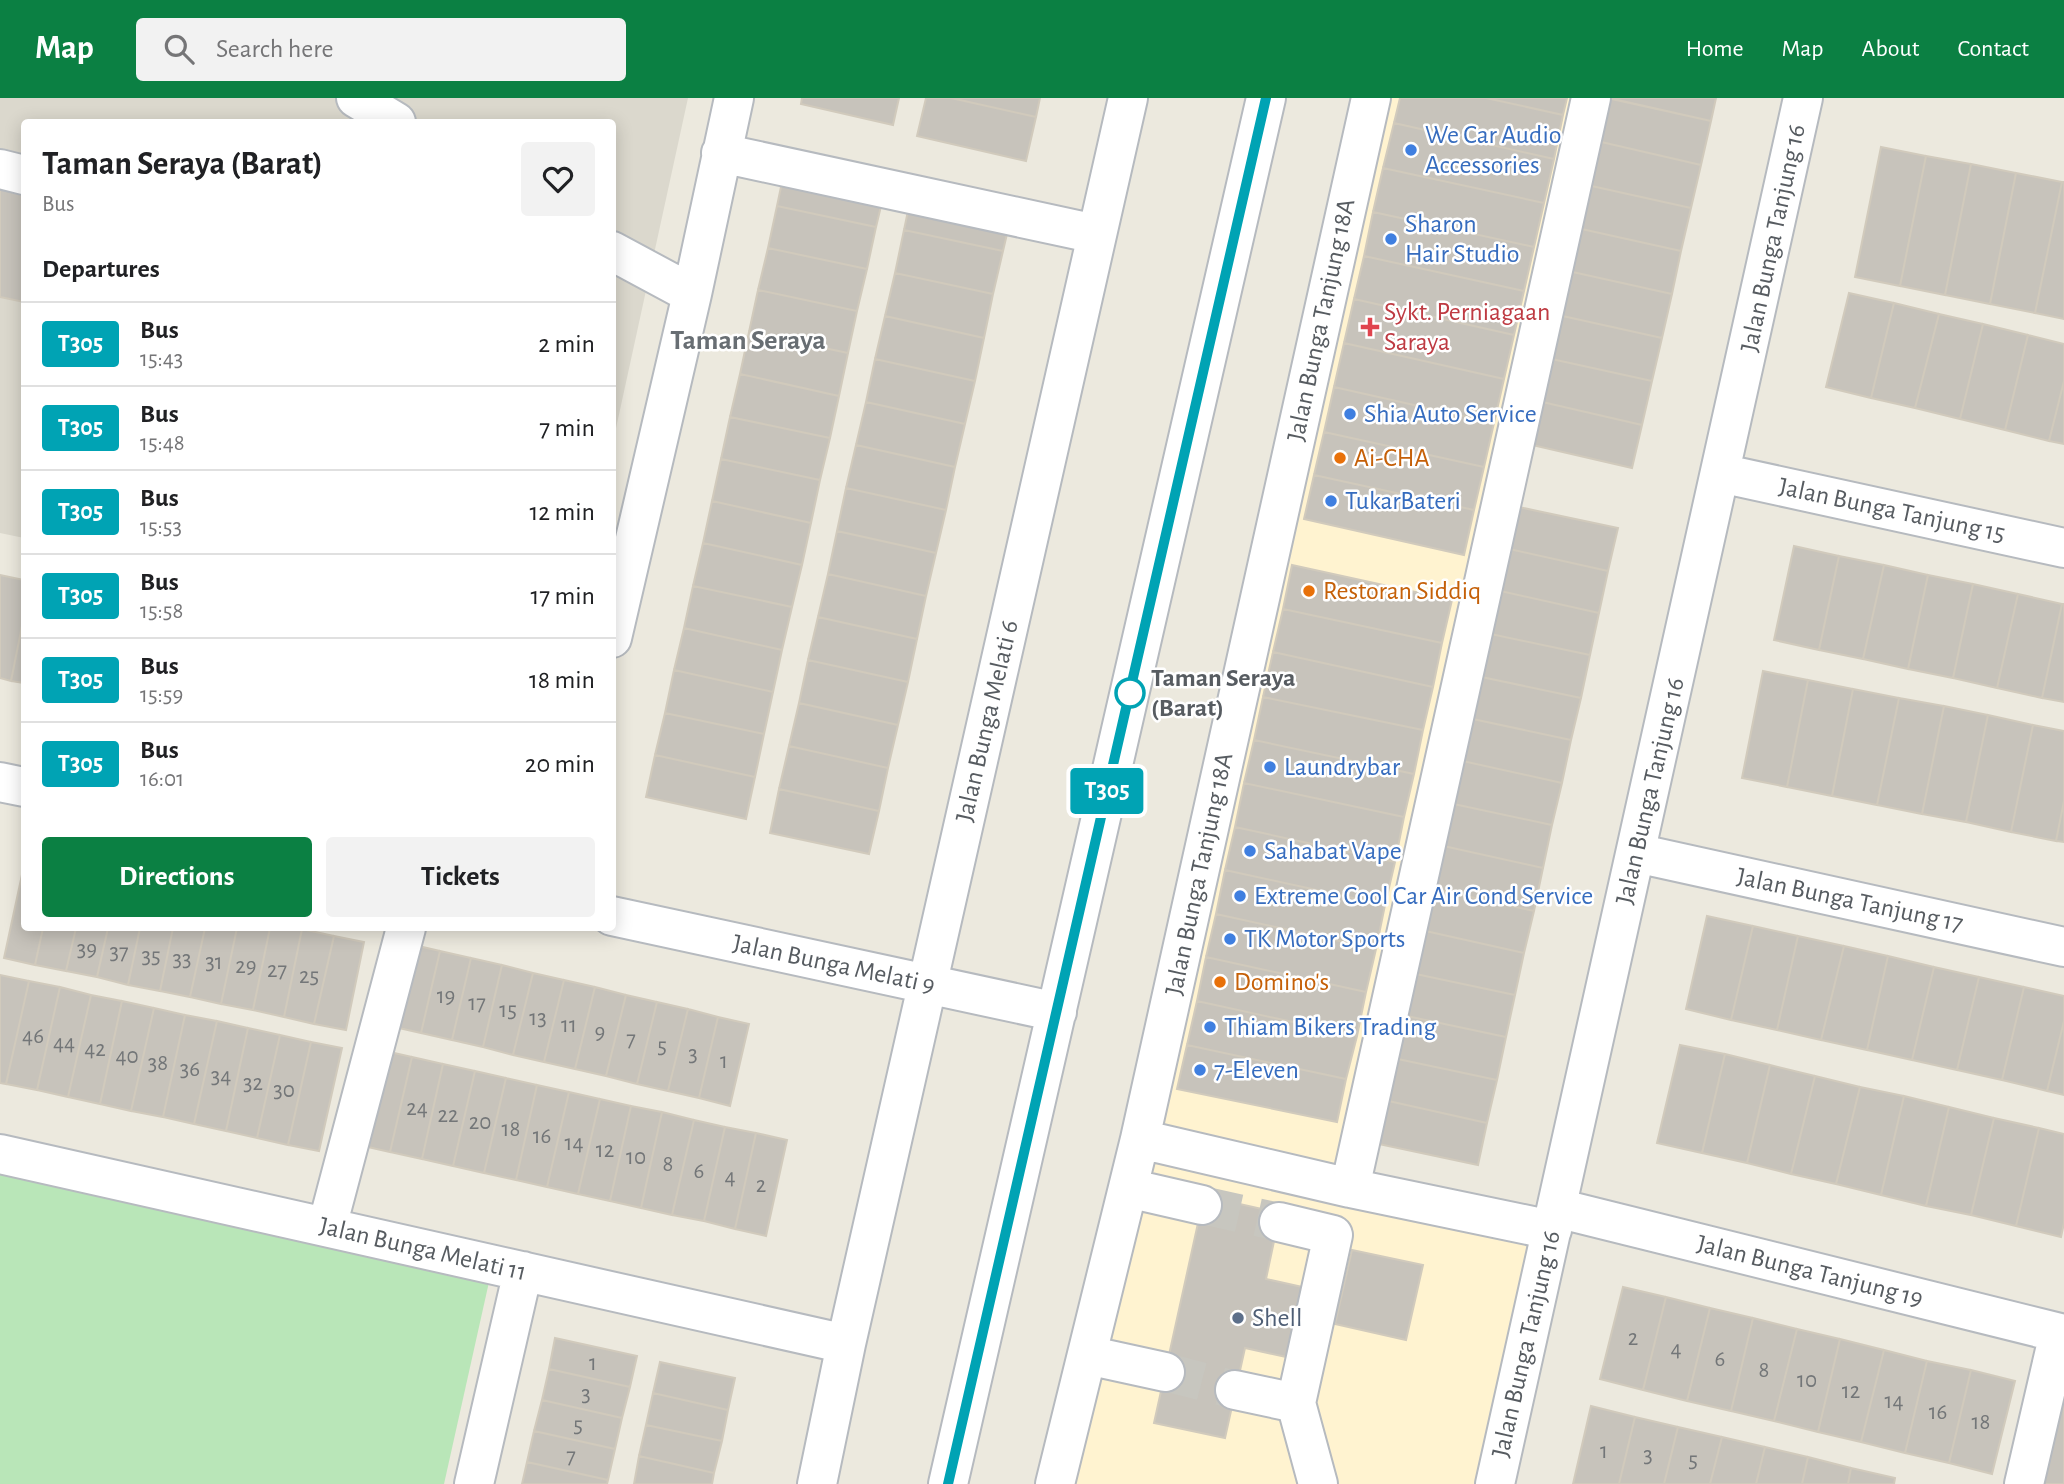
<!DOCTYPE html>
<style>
body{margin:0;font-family:"Alegreya Sans",sans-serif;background:#f2f2f2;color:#202124;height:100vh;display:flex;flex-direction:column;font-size:26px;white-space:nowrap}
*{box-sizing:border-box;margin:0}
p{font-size:23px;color:#757577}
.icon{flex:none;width:38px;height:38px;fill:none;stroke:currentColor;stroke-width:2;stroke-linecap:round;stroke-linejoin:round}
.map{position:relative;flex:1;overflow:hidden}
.side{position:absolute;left:21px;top:21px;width:595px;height:812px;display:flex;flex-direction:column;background:#fff;border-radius:7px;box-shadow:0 4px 18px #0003}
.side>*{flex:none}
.badge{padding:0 14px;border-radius:5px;font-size:24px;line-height:46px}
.map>.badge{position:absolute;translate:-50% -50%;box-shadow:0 0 0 4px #fff}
h2{padding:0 21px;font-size:26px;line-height:63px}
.round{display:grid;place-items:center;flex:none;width:74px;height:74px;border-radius:7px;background:#f2f2f2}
.head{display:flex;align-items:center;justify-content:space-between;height:119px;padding:0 21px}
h1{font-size:33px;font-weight:600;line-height:52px}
.button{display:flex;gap:14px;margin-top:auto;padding:14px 21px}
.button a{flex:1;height:80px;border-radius:7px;background:#0b8043;color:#fff;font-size:28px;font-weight:600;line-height:80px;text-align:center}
.button a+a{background:#f2f2f2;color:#202124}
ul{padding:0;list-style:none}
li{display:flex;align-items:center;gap:21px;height:84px;padding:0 21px;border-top:2px solid #e0e0e0}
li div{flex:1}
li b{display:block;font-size:26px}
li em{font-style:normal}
li .badge{min-width:77px;font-weight:700;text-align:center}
header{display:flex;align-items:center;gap:42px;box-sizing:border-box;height:98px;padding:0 35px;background:#0b8043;color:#fff}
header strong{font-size:33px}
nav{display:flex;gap:38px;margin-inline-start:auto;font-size:24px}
.search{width:490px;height:63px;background:#f2f2f2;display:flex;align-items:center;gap:18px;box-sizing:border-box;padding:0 24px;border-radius:7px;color:#757577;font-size:26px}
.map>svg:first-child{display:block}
.commercial{fill:#fff3d0}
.education{fill:#dbd8cd}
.green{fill:#b9e6b8}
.building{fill:#c7c3bb;stroke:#d1cabc;stroke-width:2}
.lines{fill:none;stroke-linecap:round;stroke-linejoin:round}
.minor-tunnel{stroke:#c7c6bf;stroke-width:38;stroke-dasharray:38 19;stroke-linecap:butt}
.minor-casing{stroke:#b6babf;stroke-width:42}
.minor{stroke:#fff;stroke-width:38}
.line-casing{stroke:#fff;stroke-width:16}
.line{stroke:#00a3b4;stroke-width:10}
.shop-dot{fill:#3f7fe0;stroke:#fff;stroke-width:2.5}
.health-dot{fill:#e0444e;stroke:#fff;stroke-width:2.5}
.food-dot{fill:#e8710a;stroke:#fff;stroke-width:2.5}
.stop-dot{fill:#fff;stroke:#00a3b4;stroke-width:3.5}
.service-dot{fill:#5c6f8a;stroke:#fff;stroke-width:2.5}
.labels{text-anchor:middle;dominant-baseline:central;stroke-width:5;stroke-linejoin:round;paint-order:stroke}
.number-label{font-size:23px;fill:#737678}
.shop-label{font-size:26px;fill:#366cbe;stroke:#fff;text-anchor:start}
.street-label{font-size:26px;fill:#575c61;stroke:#fff}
.health-label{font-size:26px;fill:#be3a42;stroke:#fff;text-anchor:start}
.food-label{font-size:26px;fill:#c56008;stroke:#fff;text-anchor:start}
.stop-label{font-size:26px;font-weight:bold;fill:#575c61;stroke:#fff;text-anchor:start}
.service-label{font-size:26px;fill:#4e5e75;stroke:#fff;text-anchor:start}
.neighbourhood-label{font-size:28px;font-weight:bold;fill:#686e73;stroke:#fff}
</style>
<header>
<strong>Map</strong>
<div class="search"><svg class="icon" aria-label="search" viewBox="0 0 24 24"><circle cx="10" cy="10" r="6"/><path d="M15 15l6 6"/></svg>Search here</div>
<nav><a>Home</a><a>Map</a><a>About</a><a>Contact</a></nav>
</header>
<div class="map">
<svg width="2064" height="1386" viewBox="0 0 2064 1386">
<rect width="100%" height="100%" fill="#ece9de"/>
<path class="commercial" d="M1387 0H1577L1334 1099 1530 1141 1477 1386H1076L1219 763Z"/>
<path class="education" d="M0 0H688L613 344 612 24H24V440L0 435Z"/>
<path class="green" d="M0 1062 489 1184 444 1386H0Z"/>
<path class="building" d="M802 0H899L893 27 801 6Z
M926 0H951L1036 19 1026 63 917 38Z
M951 0H1040L1036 19Z
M1400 0H1486L1563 17 1554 61 1394 25Z
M1486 0H1567L1563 17Z
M1607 0 1711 23 1701 67 1597 43Z
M1609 0H1716L1711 23Z
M1394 25 1554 61 1544 105 1383 70Z
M1597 43 1701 67 1691 110 1587 87Z
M1881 49 1926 58 1900 188 1855 179Z
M1926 58 1971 66 1945 197 1900 188Z
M786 65 886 87 876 129 777 108Z
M1971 66 2016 75 1990 206 1945 197Z
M1383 70 1544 105 1534 149 1373 114Z
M2016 75 2062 84 2035 215 1990 206Z
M2062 84H2064V221L2035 215Z
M0 86 24 91V204L0 199Z
M1587 87 1691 110 1681 153 1577 130Z
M913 89 1013 110 1003 153 904 132Z
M777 108 876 129 867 171 768 150Z
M1373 114 1534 149 1524 193 1364 158Z
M1577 130 1681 153 1672 196 1568 173Z
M904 132 1003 153 993 196 895 175Z
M768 150 867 171 857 213 758 192Z
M1364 158 1524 193 1514 237 1354 201Z
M1568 173 1672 196 1662 240 1558 217Z
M895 175 993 196 984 240 885 218Z
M758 192 857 213 848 255 749 234Z
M1849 195 1894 205 1871 300 1826 289Z
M1354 201 1514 237 1504 281 1344 245Z
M1894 205 1939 216 1915 310 1871 300Z
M1939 216 1983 226 1960 321 1915 310Z
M1558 217 1662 240 1652 283 1547 260Z
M885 218 984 240 975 283 875 261Z
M1983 226 2028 237 2005 332 1960 321Z
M749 234 848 255 839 298 740 276Z
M2028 237 2064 246V283L2049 343 2005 332Z
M1344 245 1504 281 1494 325 1334 289Z
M1547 260 1652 283 1642 327 1538 303Z
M875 261 975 283 965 326 866 304Z
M740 276 839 298 830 340 730 319Z
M2064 283V346L2049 343Z
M1334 289 1494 325 1484 369 1324 334Z
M1538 303 1642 327 1632 370 1528 346Z
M866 304 965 326 955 369 856 347Z
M730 319 830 340 820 382 721 361Z
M1324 334 1484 369 1474 412 1314 377Z
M856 347 955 369 946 412 846 390Z
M721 361 820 382 811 425 712 403Z
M1314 377 1474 412 1464 457 1304 421Z
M846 390 946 412 936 455 837 433Z
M712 403 811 425 802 467 703 445Z
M1514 408 1618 430 1608 473 1505 450Z
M837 433 936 455 926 498 828 476Z
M703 445 802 467 792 509 693 488Z
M1794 448 1839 458 1819 552 1774 542Z
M1505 450 1608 473 1599 515 1496 492Z
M1839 458 1884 467 1863 561 1819 552Z
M1292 467 1452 502 1442 545 1283 511Z
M1884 467 1928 477 1908 571 1863 561Z
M828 476 926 498 917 541 818 519Z
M0 477 24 482V518L11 583 0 580Z
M1928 477 1973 486 1953 580 1908 571Z
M1973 486 2018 496 1997 590 1953 580Z
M693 488 792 509 782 552 684 530Z
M1496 492 1599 515 1590 557 1486 535Z
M2018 496 2062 506 2042 600 1997 590Z
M2062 506H2064V604L2042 600Z
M1283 511 1442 545 1433 589 1273 554Z
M24 518V585L11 583Z
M818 519 917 541 908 584 808 562Z
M684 530 782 552 773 594 674 572Z
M1486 535 1590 557 1581 600 1477 578Z
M1273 554 1433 589 1423 632 1263 599Z
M808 562 908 584 898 627 799 605Z
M674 572 773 594 764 636 665 615Z
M1763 573 1808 582 1787 689 1742 680Z
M1477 578 1581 600 1571 642 1468 620Z
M1808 582 1853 591 1832 698 1787 689Z
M1853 591 1899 600 1877 707 1832 698Z
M1263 599 1423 632 1414 676 1254 642Z
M1899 600 1944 608 1922 716 1877 707Z
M799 605 898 627 888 670 789 648Z
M1944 608 1988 617 1966 724 1922 716Z
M665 615 764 636 755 679 655 657Z
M1988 617 2033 627 2011 734 1966 724Z
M1468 620 1571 642 1562 685 1458 662Z
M2033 627 2064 633V703L2056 743 2011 734Z
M1254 642 1414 676 1404 719 1244 685Z
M789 648 888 670 879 713 779 691Z
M655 657 755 679 746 721 646 699Z
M1458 662 1562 685 1552 727 1449 705Z
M1244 685 1404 719 1395 764 1235 729Z
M779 691 879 713 869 756 770 735Z
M2064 703V744L2056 743Z
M1449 705 1552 727 1543 770 1439 747Z
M1235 729 1395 764 1385 807 1225 772Z
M1439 747 1543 770 1534 813 1430 790Z
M23 772 24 773V830H43L35 867 4 860Z
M1225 772 1385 807 1376 851 1216 816Z
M1430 790 1534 813 1524 855 1421 832Z
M1216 816 1376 851 1366 894 1206 859Z
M1707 818 1753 828 1731 922 1686 911Z
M1753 828 1798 838 1777 932 1731 922Z
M43 830H76L66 873 35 867Z
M76 830H108L97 879 66 873Z
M108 830H140L128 887 97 879Z
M140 830H173L160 893 128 887Z
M173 830H205L190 899 160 893Z
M205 830H237L221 906 190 899Z
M237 830H270L253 912 221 906Z
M270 830 302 831 284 919 253 912Z
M302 831 334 838 314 926 284 919Z
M1421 832 1524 855 1515 897 1411 875Z
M334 838 364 844 346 932 314 926Z
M1798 838 1844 848 1821 942 1777 932Z
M410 846 440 853 421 935 390 928Z
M1844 848 1888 858 1867 952 1821 942Z
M440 853 471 860 452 942 421 935Z
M1888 858 1934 869 1912 962 1867 952Z
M1206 859 1366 894 1357 938 1197 903Z
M471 860 502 867 483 949 452 942Z
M502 867 533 875 513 957 483 949Z
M1934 869 1979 879 1957 972 1912 962Z
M533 875 564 882 544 964 513 957Z
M1411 875 1515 897 1506 939 1402 917Z
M0 877 29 883 6 986 0 985Z
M1979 879 2024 889 2002 982 1957 972Z
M564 882 595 889 575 971 544 964Z
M29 883 60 889 37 992 6 986Z
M60 889 91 897 68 999 37 992Z
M595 889 626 897 606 978 575 971Z
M2024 889 2064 898V923L2047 993 2002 982Z
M91 897 122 903 100 1006 68 999Z
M626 897 657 904 637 986 606 978Z
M122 903 154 910 131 1013 100 1006Z
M1197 903 1357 938 1346 981 1187 947Z
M657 904 688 911 668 993 637 986Z
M154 910 185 917 163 1019 131 1013Z
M688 911 718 919 699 1000 668 993Z
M185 917 217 923 194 1026 163 1019Z
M1402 917 1506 939 1497 982 1393 960Z
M718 919 749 926 730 1008 699 1000Z
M217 923 248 930 226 1033 194 1026Z
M2064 923V997L2047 993Z
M248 930 280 937 257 1040 226 1033Z
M280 937 311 944 288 1047 257 1040Z
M311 944 342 950 319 1053 288 1047Z
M1187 947 1346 981 1337 1024 1177 991Z
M1680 947 1725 956 1702 1055 1657 1045Z
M381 952 412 959 390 1054 359 1047Z
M1725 956 1770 967 1747 1065 1702 1055Z
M412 959 443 966 422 1061 390 1054Z
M1393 960 1497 982 1487 1025 1384 1002Z
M443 966 475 973 453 1068 422 1061Z
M1770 967 1815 978 1791 1076 1747 1065Z
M475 973 506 980 484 1075 453 1068Z
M1815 978 1860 989 1836 1086 1791 1076Z
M506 980 537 987 516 1082 484 1075Z
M537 987 569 994 547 1089 516 1082Z
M1860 989 1904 998 1881 1097 1836 1086Z
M569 994 600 1001 578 1096 547 1089Z
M1904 998 1949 1009 1926 1108 1881 1097Z
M600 1001 631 1008 610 1103 578 1096Z
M1384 1002 1487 1025 1478 1067 1374 1045Z
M631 1008 662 1014 641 1110 610 1103Z
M1949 1009 1994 1020 1971 1117 1926 1108Z
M662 1014 694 1022 672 1117 641 1110Z
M1994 1020 2039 1030 2016 1128 1971 1117Z
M694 1022 725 1029 704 1123 672 1117Z
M725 1029 756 1035 735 1131 704 1123Z
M2039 1030 2064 1036V1125L2061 1139 2016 1128Z
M756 1035 787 1042 766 1138 735 1131Z
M1204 1098 1280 1115 1266 1181 1307 1190 1291 1260 1245 1250 1225 1340 1154 1325Z
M1352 1152 1423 1167 1406 1242 1335 1226Z
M1623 1189 1666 1199 1643 1292 1600 1281Z
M1666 1199 1710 1210 1687 1303 1643 1292Z
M1710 1210 1753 1220 1731 1313 1687 1303Z
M1753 1220 1797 1231 1774 1323 1731 1313Z
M1797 1231 1840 1241 1818 1334 1774 1323Z
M555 1240 637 1258 630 1289 549 1271Z
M1840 1241 1884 1252 1861 1344 1818 1334Z
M1884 1252 1927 1263 1905 1355 1861 1344Z
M1927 1263 1971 1272 1949 1365 1905 1355Z
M660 1264 735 1280 728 1312 653 1295Z
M549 1271 630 1289 622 1320 542 1302Z
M1971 1272 2015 1283 1992 1376 1949 1365Z
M653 1295 728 1312 722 1343 646 1327Z
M2064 1298V1386H2043Z
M542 1302 622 1320 615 1351 534 1333Z
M1591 1308 1635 1319 1619 1386H1573Z
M1635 1319 1678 1329 1664 1386H1619Z
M646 1327 722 1343 714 1375 639 1358Z
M1678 1329 1722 1339 1710 1386H1664Z
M534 1333 615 1351 608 1382 527 1364Z
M1722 1339 1765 1349 1756 1386H1710Z
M1765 1349 1808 1359 1802 1386H1756Z
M639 1358 714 1375 712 1386H634Z
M1808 1359 1851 1370 1848 1386H1802Z
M527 1364 608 1382 607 1386H522Z
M1851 1370 1895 1380 1894 1386H1848Z"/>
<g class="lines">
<path class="minor-tunnel" d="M1202 1107 1279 1124
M1165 1274 1235 1292"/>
<g class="minor-casing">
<path id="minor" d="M356 0 396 24
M721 55 1096 136
M0 71 24 77
M612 153 692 196
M1720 375 2064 450
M612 540 692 196 734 0
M0 684 24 689
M1636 755 2064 849
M612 818 1057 914
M1140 1041 1350 1090 1552 1132
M0 1056 846 1246
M1128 1090 1202 1107
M1350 1090 1591 0
M1557 1110 2064 1236
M327 1129 406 830
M1087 1257 1165 1274
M1235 1292 1296 1305 1333 1137 1279 1124
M1296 1305 1318 1386
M474 1386 523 1173
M817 1386 846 1246 1128 0
M948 1386 1266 0
M1055 1386 1140 1041 1371 0
M1495 1386 1803 0
M2024 1386 2059 1235"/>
</g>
<use href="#minor" class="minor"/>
</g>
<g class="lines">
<g class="line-casing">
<path id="line" d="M948 1386 1266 0"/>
</g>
<use href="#line" class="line"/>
</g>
<g class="shop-dot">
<circle cx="1411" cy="52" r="7"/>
<circle cx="1391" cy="141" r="7"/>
<circle cx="1350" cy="316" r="7"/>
<circle cx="1331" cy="403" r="7"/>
<circle cx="1270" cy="669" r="7"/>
<circle cx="1250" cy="753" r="7"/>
<circle cx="1240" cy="798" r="7"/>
<circle cx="1230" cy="841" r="7"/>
<circle cx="1210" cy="929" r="7"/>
<circle cx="1200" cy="972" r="7"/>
</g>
<path class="health-dot" d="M1366.5 218.5h7v7h7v7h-7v7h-7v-7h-7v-7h7z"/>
<g class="food-dot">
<circle cx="1340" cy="360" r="7"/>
<circle cx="1309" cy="493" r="7"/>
<circle cx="1220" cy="884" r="7"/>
</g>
<circle class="stop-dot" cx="1130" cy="595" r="14"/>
<circle class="service-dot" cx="1238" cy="1220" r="7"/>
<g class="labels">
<g class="number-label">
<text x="87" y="851">39</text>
<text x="119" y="854">37</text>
<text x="151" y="858">35</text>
<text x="182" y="861">33</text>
<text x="214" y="864">31</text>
<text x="246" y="868">29</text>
<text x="277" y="872">27</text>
<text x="309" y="878">25</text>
<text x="446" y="898">19</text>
<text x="477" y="905">17</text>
<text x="508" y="912">15</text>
<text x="538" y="920">13</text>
<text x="569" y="927">11</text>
<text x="600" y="934">9</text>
<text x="33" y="938">46</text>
<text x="631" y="941">7</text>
<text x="64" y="945">44</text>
<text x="662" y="948">5</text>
<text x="95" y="951">42</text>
<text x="693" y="956">3</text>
<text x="127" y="958">40</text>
<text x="724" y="963">1</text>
<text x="158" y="965">38</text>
<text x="190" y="971">36</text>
<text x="221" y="978">34</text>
<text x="253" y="985">32</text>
<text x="284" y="992">30</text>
<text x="417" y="1010">24</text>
<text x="448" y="1017">22</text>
<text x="480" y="1024">20</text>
<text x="511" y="1031">18</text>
<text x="542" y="1038">16</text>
<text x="574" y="1045">14</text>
<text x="605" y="1052">12</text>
<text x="636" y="1059">10</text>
<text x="668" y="1066">8</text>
<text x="699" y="1073">6</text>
<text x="730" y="1079">4</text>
<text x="761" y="1087">2</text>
<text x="1633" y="1240">2</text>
<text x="1676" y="1251">4</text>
<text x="1720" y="1261">6</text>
<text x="593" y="1265">1</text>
<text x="1764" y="1272">8</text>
<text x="1807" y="1282">10</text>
<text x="1851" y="1293">12</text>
<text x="586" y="1296">3</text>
<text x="1894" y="1303">14</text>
<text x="1938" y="1314">16</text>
<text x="1981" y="1324">18</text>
<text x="578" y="1327">5</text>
<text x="1604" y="1353">1</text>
<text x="1648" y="1357">3</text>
<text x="571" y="1358">7</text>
<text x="1693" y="1362">5</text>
</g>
<g class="shop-label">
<text x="1425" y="37">We Car Audio<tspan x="1425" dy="30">Accessories</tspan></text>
<text x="1405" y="126">Sharon<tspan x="1405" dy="30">Hair Studio</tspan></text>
<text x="1364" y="316">Shia Auto Service</text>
<text x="1345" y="403">TukarBateri</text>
<text x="1284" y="669">Laundrybar</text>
<text x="1264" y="753">Sahabat Vape</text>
<text x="1254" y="798">Extreme Cool Car Air Cond Service</text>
<text x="1244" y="841">TK Motor Sports</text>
<text x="1224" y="929">Thiam Bikers Trading</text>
<text x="1214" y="972">7-Eleven</text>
</g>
<g class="street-label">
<text transform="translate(1773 140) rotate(-78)">Jalan Bunga Tanjung 16</text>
<text transform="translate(1321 222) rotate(-78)">Jalan Bunga Tanjung 18A</text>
<text transform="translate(1892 412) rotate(12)">Jalan Bunga Tanjung 15</text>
<text transform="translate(987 623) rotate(-77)">Jalan Bunga Melati 6</text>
<text transform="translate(1650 693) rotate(-77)">Jalan Bunga Tanjung 16</text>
<text transform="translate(1199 776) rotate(-78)">Jalan Bunga Tanjung 18A</text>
<text transform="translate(1850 802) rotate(12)">Jalan Bunga Tanjung 17</text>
<text transform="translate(834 866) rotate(12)">Jalan Bunga Melati 9</text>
<text transform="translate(423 1151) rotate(13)">Jalan Bunga Melati 11</text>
<text transform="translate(1810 1173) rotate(14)">Jalan Bunga Tanjung 19</text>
<text transform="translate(1526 1246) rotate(-77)">Jalan Bunga Tanjung 16</text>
</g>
<g class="health-label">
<text x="1384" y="214">Sykt. Perniagaan<tspan x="1384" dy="30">Saraya</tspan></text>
</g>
<g class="food-label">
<text x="1354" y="360">Ai-CHA</text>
<text x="1323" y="493">Restoran Siddiq</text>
<text x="1234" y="884">Domino's</text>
</g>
<g class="stop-label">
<text x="1151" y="580">Taman Seraya<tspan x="1151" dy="30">(Barat)</tspan></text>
</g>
<g class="service-label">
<text x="1252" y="1220">Shell</text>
</g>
<g class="neighbourhood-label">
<text x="748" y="243">Taman Seraya</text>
</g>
</g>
</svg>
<b class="badge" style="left:1107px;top:693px;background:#00a3b4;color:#fff">T305</b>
<section class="side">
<div class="head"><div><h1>Taman Seraya (Barat)</h1><p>Bus</p></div><a class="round"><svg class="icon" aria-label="heart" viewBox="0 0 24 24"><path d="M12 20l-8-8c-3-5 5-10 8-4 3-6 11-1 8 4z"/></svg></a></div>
<h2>Departures</h2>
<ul>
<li><span class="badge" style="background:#00a3b4;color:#fff">T305</span><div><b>Bus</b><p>15:43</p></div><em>2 min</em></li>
<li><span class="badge" style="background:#00a3b4;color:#fff">T305</span><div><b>Bus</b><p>15:48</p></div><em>7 min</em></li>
<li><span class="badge" style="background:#00a3b4;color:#fff">T305</span><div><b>Bus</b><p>15:53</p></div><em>12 min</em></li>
<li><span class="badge" style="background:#00a3b4;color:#fff">T305</span><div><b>Bus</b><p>15:58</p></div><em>17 min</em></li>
<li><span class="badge" style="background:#00a3b4;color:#fff">T305</span><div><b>Bus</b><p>15:59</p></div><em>18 min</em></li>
<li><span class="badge" style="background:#00a3b4;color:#fff">T305</span><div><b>Bus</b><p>16:01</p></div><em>20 min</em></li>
</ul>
<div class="button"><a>Directions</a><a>Tickets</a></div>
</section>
</div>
